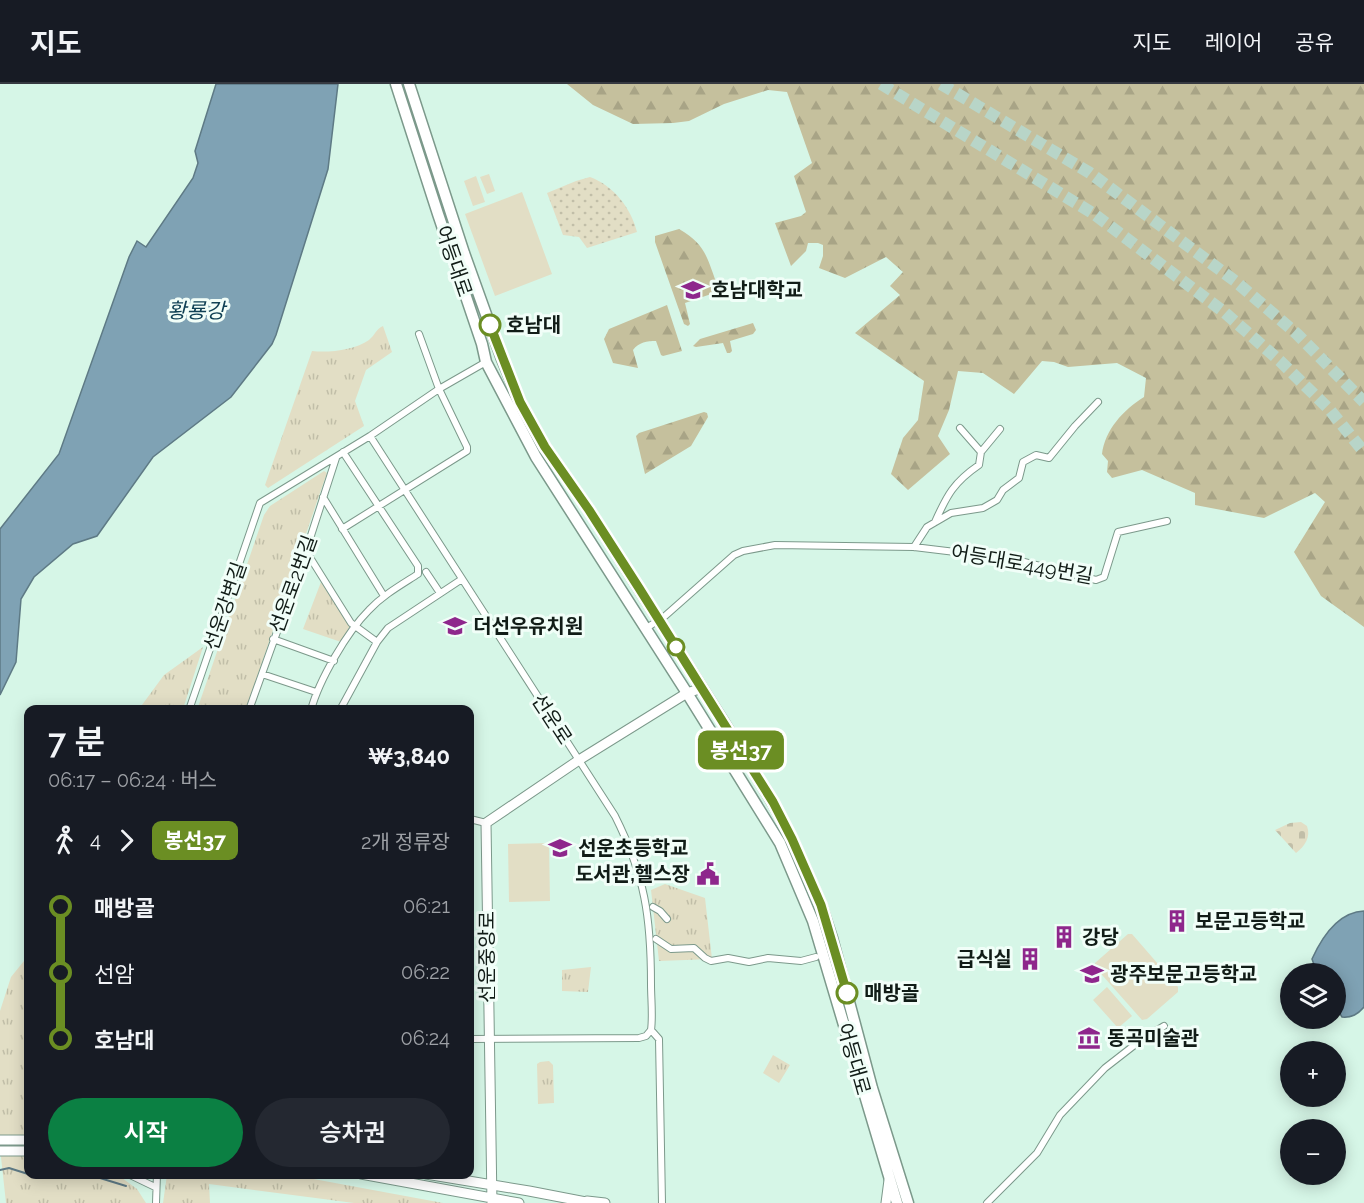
<!DOCTYPE html>
<html lang="ko">
<meta charset="utf-8">
<style>
body{margin:0;font-family:Raleway,"Noto Sans KR",sans-serif;background:#242831;color:#f1f3f6;height:100vh;display:flex;flex-direction:column;font-size:22px;white-space:nowrap}
*{box-sizing:border-box;margin:0}
p{font-size:20px;color:#9ea1a6}
.icon{flex:none;width:33px;height:33px;fill:none;stroke:currentColor;stroke-width:2;stroke-linecap:round;stroke-linejoin:round}
.map{position:relative;flex:1;overflow:hidden}
.sheet{position:absolute;left:24px;top:621px;width:450px;height:474px;display:flex;flex-direction:column;background:#171b24;border-radius:12px;box-shadow:0 3px 15px #0003}
.sheet>*{flex:none}
.badge{padding:0 12px;border-radius:9px;font-size:21px;line-height:39px}
.fabs{position:absolute;left:1280px;top:879px;display:grid;gap:12px}
.fabs a{display:grid;place-items:center;width:66px;height:66px;border-radius:50%;background:#171b24;box-shadow:0 3px 15px #0003;font-size:30px}
.map>.badge{position:absolute;translate:-50% -50%;box-shadow:0 0 0 3px #fff}
.legs{display:flex;align-items:center;gap:9px;height:66px;padding:0 24px;font-size:20px}
.legs p{margin-inline-start:auto}
.head{display:flex;align-items:center;justify-content:space-between;height:102px;padding:0 24px}
h1{font-size:33px;font-weight:600;line-height:45px}
.cta{display:flex;gap:12px;margin-top:auto;padding:12px 24px}
.cta a{flex:1;height:69px;border-radius:36px;background:#0b8043;color:#fff;font-size:24px;font-weight:600;line-height:69px;text-align:center}
.cta a+a{background:#242831;color:#f1f3f6}
ul{padding:0 24px;list-style:none}
li{display:flex;align-items:center;gap:21px;height:66px;font-size:22px}
li i{display:grid;place-items:center;width:9px;height:100%;margin:0 8px;background:currentColor}
li i::after{content:'';width:15px;height:15px;margin:-8px;border:4px solid;border-radius:50%;background:#171b24}
li p{margin-inline-start:auto}
li:first-child i{background:linear-gradient(#0000 50%,currentColor 0)}
li:last-child i{background:linear-gradient(currentColor 50%,#0000 0)}
header{display:flex;align-items:center;gap:36px;box-sizing:border-box;height:84px;padding:0 30px;background:#171b24;border-bottom:2px solid #363941}
header strong{font-size:28px}
nav{display:flex;gap:33px;margin-inline-start:auto;font-size:21px}
.map>svg:first-child{display:block}
.grass{fill:url(#grass-dots)}
.forest{fill:url(#forest-firs)}
.cemetery{fill:url(#cemetery-stones)}
.park{fill:url(#park-tufts)}
.garden{fill:#e2dec5}
.water{fill:#7fa2b4;stroke:#5e7a85;stroke-width:1.5}
.lines{fill:none;stroke-linecap:round;stroke-linejoin:round}
.stream{stroke:#5e7a85;stroke-width:2}
.highway-tunnel{stroke:#b8d5c8;stroke-width:12;stroke-dasharray:12 6;stroke-linecap:butt}
.street-casing{stroke:#7c998b;stroke-width:8}
.secondary-casing{stroke:#7c998b;stroke-width:11}
.primary-casing{stroke:#7c998b;stroke-width:13}
.street{stroke:#fff;stroke-width:6}
.secondary{stroke:#fff;stroke-width:9}
.primary{stroke:#fff;stroke-width:10}
.line-1-casing{stroke:#fff;stroke-width:14}
.line-1{stroke:#6b8e23;stroke-width:9}
.stop-1-dot{fill:#fff;stroke:#6b8e23;stroke-width:3}
.labels{text-anchor:middle;dominant-baseline:central;stroke-width:6;stroke-linejoin:round;paint-order:stroke}
.street-label{font-size:20px;fill:#111c17;stroke:#f1fef8}
.poi-label{font-size:20px;font-weight:bold;fill:#111c17;stroke:#f1fef8;text-anchor:start}
.stop-label{font-size:20px;font-weight:bold;fill:#111c17;stroke:#f1fef8;text-anchor:start}
.water-label{font-size:21px;font-style:italic;fill:#104155;stroke:#f1fef8}
</style>
<header>
<strong>지도</strong>
<nav><a>지도</a><a>레이어</a><a>공유</a></nav>
</header>
<div class="map">
<svg width="1364" height="1119" viewBox="0 0 1364 1119">
<defs>
<pattern id="grass-dots" width="8" height="8" patternUnits="userSpaceOnUse" patternTransform="scale(1.5)"><rect width="8" height="8" fill="#e2dec5"/><path d="M2 2h.1M6 6h.1" fill="none" stroke="#c1bea8" stroke-width="1.8" stroke-linecap="round"/></pattern>
<pattern id="forest-firs" width="22" height="20" patternUnits="userSpaceOnUse" patternTransform="scale(1.5)"><rect width="22" height="20" fill="#c5c09d"/><path d="M5 1l3.5 6h-7zM16 11l3.5 6h-7z" fill="#a8a486"/></pattern>
<pattern id="cemetery-stones" width="16" height="16" patternUnits="userSpaceOnUse" patternTransform="scale(1.5)"><rect width="16" height="16" fill="#e2dec5"/><path d="M2 7V4a2 2 0 0 1 4 0v3zM10 15v-3a2 2 0 0 1 4 0v3z" fill="#c1bea8"/></pattern>
<pattern id="park-tufts" width="24" height="20" patternUnits="userSpaceOnUse" patternTransform="scale(1.5)"><rect width="24" height="20" fill="#e2dec5"/><path d="M3 7l-1-3M5 7V3M7 7l1-3M15 17l-1-3M17 17v-4M19 17l1-3" fill="none" stroke="#c1bea8"/></pattern>
</defs>
<rect width="100%" height="100%" fill="#d6f6e7"/>
<path class="grass" d="M590 93C614 102 631 124 637 148L587 164 579 153 563 151 547 109 576 97Z"/>
<path class="forest" d="M567 0H1364V543L1321 512 1294 468 1325 418 1315 409 1264 434 1195 421V409L1142 386 1112 394 1107 388 1108 377 1102 370C1105 346 1123 326 1144 313L1146 294 1117 279 1068 283 1054 278 1042 277 1014 310 983 289 958 287 949 326 938 352 950 370 908 406 891 390 903 354 918 336 924 297 855 249 900 211 890 202 903 188 886 173 845 194 819 184 823 172V161L818 159H808L806 167 791 182 775 139 801 132 806 128 794 92 812 79 787 8 768 6 724 20 689 37 673 39 633 40 593 21Z
M679 145C707 161 707 175 718 203L717 208 685 219 690 240 688 242 684 240 655 158V152Z
M667 221 682 267 663 272 661 271 656 257C647 257 639 258 633 266L638 284 613 279 604 255 609 245Z
M753 239 756 246 753 250 730 257 732 267 730 269H727L723 259 696 263 693 262 700 255Z
M704 328 707 329 708 333 691 362 645 390 636 352 639 349Z"/>
<path class="cemetery" d="M1301 738 1307 742C1311 753 1305 762 1296 769L1275 746 1290 739Z"/>
<path class="park" d="M383 242 392 268 366 286 355 317 364 342 268 404 265 401 312 267C329 269 355 266 369 256 375 251 376 245 383 242Z
M324 387 327 389 322 403 246 625 197 626 264 431 270 422Z
M321 498 350 542 341 558 303 545Z
M203 563 183 625H139L164 591Z
M665 800 705 814 712 875 659 877 651 806Z
M28 872V1090L118 1091 137 1105 146 1119H6L0 1064V927L11 893Z
M591 883 588 908 562 907V886Z
M773 971 790 981 779 999 763 989Z
M549 977 553 981 554 1019 538 1020 537 980 540 978Z
M167 1091H292L443 1119H354L209 1100 210 1119H163Z"/>
<path class="garden" d="M489 90 495 107 487 110 480 93Z
M476 92 485 118 473 122 464 97Z
M522 108 552 190 495 212 465 130Z
M549 759 550 817 509 818 508 760Z
M1128 850H1132L1178 903V908L1147 935 1142 936 1095 883V879Z
M1107 903 1132 932 1118 944 1093 916Z"/>
<path class="water" d="M216 0H338L328 85 276 251 272 260 231 313 153 373 97 452 73 460 34 493 21 515 16 578 0 611V445L59 370 129 173 137 157 146 163 193 94 198 79 195 67Z
M1364 827V923C1358 930 1352 934 1342 933L1335 922V890L1317 889 1312 875C1322 853 1338 828 1364 827Z"/>
<g class="lines">
<path class="stream" d="M0 1086 9 1084 28 1090
M32 1090H33
M87 1090 126 1102"/>
<path class="highway-tunnel" d="M881 0 1094 130 1224 228 1280 277 1329 325 1364 368
M941 0 1090 89 1235 197 1297 250 1364 318"/>
<g class="street-casing">
<path id="street" d="M960 344 981 368
M370 352 615 732C645 792 651 833 651 900 651 915 653 932 651 946
M323 413 384 512
M935 438C947 411 954 398 979 381L981 368 1000 345
M342 445 467 367V363L439 305 419 250
M914 463 927 443 951 429 983 424 997 416 1003 406 1019 394 1023 378 1036 371 1049 374 1075 342 1098 318
M306 467 351 539 377 558
M426 488 440 509
M645 545 665 532 734 471 743 467 775 461 914 463 1013 475 1096 496 1104 493 1118 448 1167 437
M273 555 334 577
M262 590 316 608
M189 626 260 419 370 352 439 305 486 278
M249 626 306 467 336 374
M311 626C319 596 347 548 369 526 383 511 401 501 418 490V482L343 368
M340 626 377 558 388 544 462 495
M470 735 486 739
M653 823 660 827 667 835
M656 855 671 865 694 864 705 874 711 877 728 874 749 878 768 874 801 877 816 873
M651 946 659 955 662 1119
M470 955 639 954 646 952 651 946
M128 1090 155 1103
M156 1119 157 1090
M987 1119 1037 1069 1060 1031 1105 984 1141 956 1164 942"/>
</g>
<g class="secondary-casing">
<path id="secondary" d="M0 1056H28
M0 1067H28
M361 1090 519 1119
M426 1090 529 1107 591 1119
M587 1117 605 1119
M492 1119 486 739 579 676 687 609 702 604
M886 1119 889 1096"/>
</g>
<g class="primary-casing">
<path id="primary" d="M396 0 438 130 482 260 486 278 536 373 687 609 780 759 813 837 897 1119
M409 0 464 169 502 275 520 318 545 363 589 426 723 637 773 719 792 755 821 821 832 854 872 1004 908 1119"/>
</g>
<use href="#street" class="street"/>
<use href="#secondary" class="secondary"/>
<use href="#primary" class="primary"/>
</g>
<g class="lines">
<g class="line-1-casing">
<path id="line-1" d="M490 241 520 318 545 363 589 426 639 504 773 718 792 755 821 821 847 909"/>
</g>
<use href="#line-1" class="line-1"/>
</g>
<defs>
<g id="university-bare" transform="scale(1.8)"><path d="M0-5L7-2L0 1L-7-2ZM-4 1L0 2.5L4 1V4Q0 6-4 4Z" fill="#8e278c" stroke="#f1fef8" stroke-width="2.5" paint-order="stroke"/></g>
<g id="school-bare" transform="scale(1.8)"><path d="M0-5L7-2L0 1L-7-2ZM-4 1L0 2.5L4 1V4Q0 6-4 4Z" fill="#8e278c" stroke="#f1fef8" stroke-width="2.5" paint-order="stroke"/></g>
<g id="civic-bare" transform="scale(1.8)"><path d="M-.6-6.5H3V-4.5H.6V-3L4-1V1h2V6H-6V1h2V-1L-.6-3ZM-1.2 2.5V6h2.4V2.5Z" fill="#8e278c" stroke="#f1fef8" stroke-width="2.5" paint-order="stroke"/></g>
<g id="building-bare" transform="scale(1.8)"><path d="M-4-6H4V6H1V3H-1V6H-4ZM-2.5-4.3h1.7v1.8h-1.7ZM.8-4.3h1.7v1.8H.8ZM-2.5-1h1.7V.8h-1.7ZM.8-1h1.7V.8H.8Z" fill="#8e278c" stroke="#f1fef8" stroke-width="2.5" paint-order="stroke"/></g>
<g id="museum-bare" transform="scale(1.8)"><path d="M0-6L6-3V-2H-6V-3ZM-5-1h2V3h-2ZM-1-1h2V3h-2ZM3-1h2V3H3ZM-6 4H6V6H-6Z" fill="#8e278c" stroke="#f1fef8" stroke-width="2.5" paint-order="stroke"/></g>
</defs>
<g fill-rule="evenodd">
<use href="#university-bare" x="693" y="206"/>
<use href="#school-bare" x="455" y="542"/>
<use href="#school-bare" x="560" y="764"/>
<use href="#civic-bare" x="708" y="790"/>
<use href="#building-bare" x="1177" y="837"/>
<use href="#building-bare" x="1064" y="853"/>
<use href="#building-bare" x="1030" y="875"/>
<use href="#school-bare" x="1092" y="890"/>
<use href="#museum-bare" x="1089" y="954"/>
</g>
<g class="stop-1-dot">
<circle cx="490" cy="241" r="10"/>
<circle cx="676" cy="563" r="8"/>
<circle cx="847" cy="909" r="10"/>
</g>
<g class="labels">
<g class="street-label">
<text transform="translate(454 177) rotate(71)">어등대로</text>
<text transform="translate(1022 480) rotate(10)">어등대로449번길</text>
<text transform="translate(293 500) rotate(-70)">선운로2번길</text>
<text transform="translate(225 522) rotate(-71)">선운강변길</text>
<text transform="translate(552 635) rotate(57)">선운로</text>
<text transform="translate(487 873) rotate(-90)">선운중앙로</text>
<text transform="translate(854 975) rotate(74)">어등대로</text>
</g>
<g class="poi-label">
<text x="711" y="206">호남대학교</text>
<text x="473" y="542">더선우유치원</text>
<text x="578" y="764">선운초등학교</text>
<text x="690" y="790" text-anchor="end">도서관,헬스장</text>
<text x="1195" y="837">보문고등학교</text>
<text x="1082" y="853">강당</text>
<text x="1012" y="875" text-anchor="end">급식실</text>
<text x="1110" y="890">광주보문고등학교</text>
<text x="1107" y="954">동곡미술관</text>
</g>
<g class="stop-label">
<text x="506" y="241">호남대</text>
<text x="864" y="909">매방골</text>
</g>
<g class="water-label">
<text x="196" y="226">황룡강</text>
</g>
</g>
</svg>
<div class="fabs">
<a><svg class="icon" aria-label="layers" viewBox="0 0 24 24"><path d="M12 4l9 5-9 5-9-5zM3 14l9 5 9-5"/></svg></a>
<a>+</a>
<a>−</a>
</div>
<b class="badge" style="left:741px;top:666px;background:#6b8e23;color:#fff">봉선37</b>
<section class="sheet">
<div class="head"><div><h1>7 분</h1><p>06:17 – 06:24 · 버스</p></div><b>₩3,840</b></div>
<div class="legs"><svg class="icon" aria-label="walk" viewBox="0 0 24 24"><circle cx="13" cy="4" r="2"/><path d="M13 8l-2 6 4 7M11 14l-3 7M7 12l3-4h3l4 4"/></svg>4<svg class="icon" aria-label="forward" viewBox="0 0 24 24"><path d="M9 5l7 7-7 7"/></svg><b class="badge" style="background:#6b8e23;color:#fff">봉선37</b><p>2개 정류장</p></div>
<ul>
<li><i style="color:#6b8e23"></i><b>매방골</b><p>06:21</p></li>
<li><i style="color:#6b8e23"></i><span>선암</span><p>06:22</p></li>
<li><i style="color:#6b8e23"></i><b>호남대</b><p>06:24</p></li>
</ul>
<div class="cta"><a>시작</a><a>승차권</a></div>
</section>
</div>
